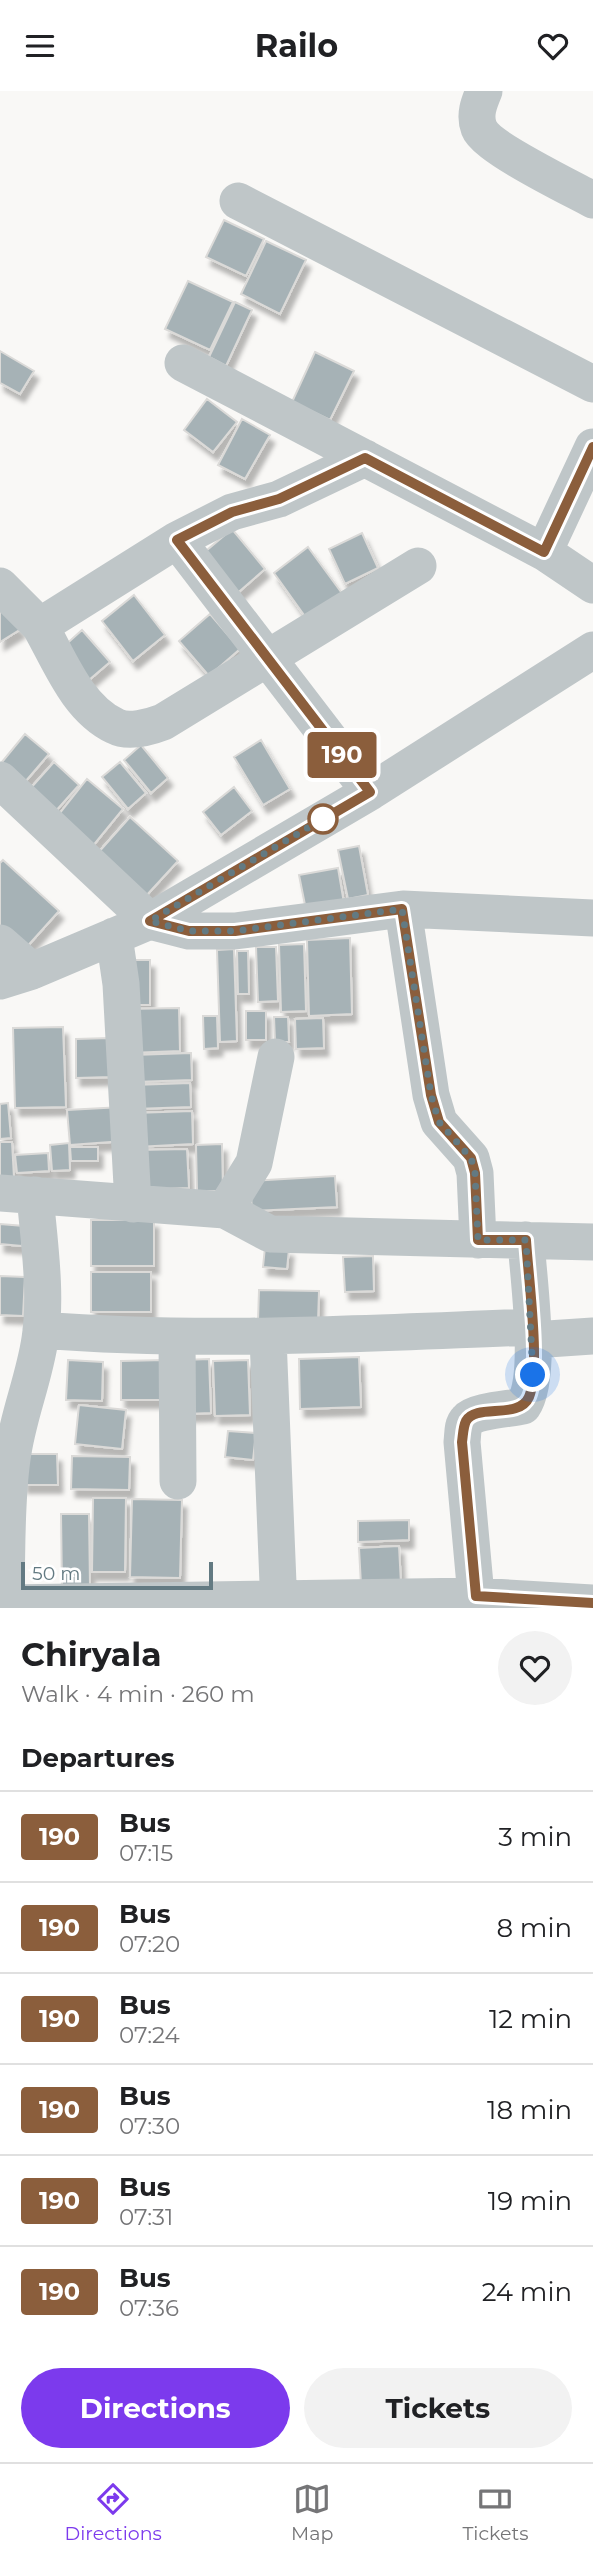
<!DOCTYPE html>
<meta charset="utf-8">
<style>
body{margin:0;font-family:Montserrat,sans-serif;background:#f2f2f2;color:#202124;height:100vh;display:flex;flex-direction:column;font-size:26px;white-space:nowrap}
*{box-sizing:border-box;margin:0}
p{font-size:23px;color:#757577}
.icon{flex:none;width:38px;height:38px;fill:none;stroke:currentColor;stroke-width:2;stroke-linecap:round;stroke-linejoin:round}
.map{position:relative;height:1517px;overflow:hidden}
.sheet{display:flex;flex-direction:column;background:#fff;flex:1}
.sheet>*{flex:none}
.badge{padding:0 14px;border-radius:5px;font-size:24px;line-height:46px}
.scale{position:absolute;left:21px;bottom:18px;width:192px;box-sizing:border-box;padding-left:7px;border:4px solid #637a82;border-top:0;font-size:19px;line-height:24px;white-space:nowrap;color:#637a82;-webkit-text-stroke:5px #fff;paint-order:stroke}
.you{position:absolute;width:35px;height:35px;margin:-18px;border:5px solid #fff;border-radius:50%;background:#1a73e8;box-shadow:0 0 0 10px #1a73e833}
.map>.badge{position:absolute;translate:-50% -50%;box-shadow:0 0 0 4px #fff}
h2{padding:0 21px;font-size:26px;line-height:63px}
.round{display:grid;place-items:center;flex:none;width:74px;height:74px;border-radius:37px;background:#f2f2f2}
.headline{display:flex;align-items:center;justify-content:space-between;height:119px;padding:0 21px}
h1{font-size:33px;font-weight:700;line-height:52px}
.cta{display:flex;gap:14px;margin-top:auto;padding:14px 21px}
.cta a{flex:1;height:80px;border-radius:42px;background:#7c3aed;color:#fff;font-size:28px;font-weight:700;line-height:80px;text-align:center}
.cta a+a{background:#f2f2f2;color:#202124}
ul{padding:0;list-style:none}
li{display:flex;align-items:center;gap:21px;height:91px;padding:0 21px;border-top:2px solid #e0e0e0}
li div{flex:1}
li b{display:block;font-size:26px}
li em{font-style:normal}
li .badge{min-width:77px;font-weight:700;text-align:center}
header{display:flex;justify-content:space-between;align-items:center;height:91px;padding:0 21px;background:#fff;font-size:32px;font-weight:700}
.tabs{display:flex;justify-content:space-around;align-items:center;height:98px;border-top:2px solid #e0e0e0;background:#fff;font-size:19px;color:#757577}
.tabs a{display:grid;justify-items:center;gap:4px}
.tabs .active{color:#7c3aed}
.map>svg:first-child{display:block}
.building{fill:#a6b2b6;stroke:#dbdad8;stroke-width:2;filter:url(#shadow)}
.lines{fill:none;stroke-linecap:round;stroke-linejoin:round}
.minor{stroke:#bfc6c8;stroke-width:37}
.line-casing{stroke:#fff;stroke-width:16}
.line{stroke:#8b5e3c;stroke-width:10}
.walk{stroke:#637a82;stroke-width:7;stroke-dasharray:0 12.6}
.stop-dot{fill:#fff;stroke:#8b5e3c;stroke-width:3.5}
</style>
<header><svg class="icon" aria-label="menu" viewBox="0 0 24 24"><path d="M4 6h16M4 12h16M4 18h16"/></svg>Railo<svg class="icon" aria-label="heart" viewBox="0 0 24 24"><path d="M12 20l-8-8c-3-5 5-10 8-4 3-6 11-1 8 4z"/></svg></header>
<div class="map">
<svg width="593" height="1517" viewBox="0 0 593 1517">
<defs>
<filter id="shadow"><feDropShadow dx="4.5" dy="8" stdDeviation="2" flood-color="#0004"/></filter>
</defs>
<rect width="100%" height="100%" fill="#f9f8f6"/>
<path class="building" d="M224 129 264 148 246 185 206 166Z
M266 150 306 169 280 223 241 203Z
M188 190 233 211 210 259 165 238Z
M235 211 252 219 226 275 209 266Z
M0 260 34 280 20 303 0 292Z
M315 261 354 280 330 329 292 311Z
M207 308 237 331 213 361 184 339Z
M242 328 270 344 245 388 218 374Z
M232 438 265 478 233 506 200 465Z
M362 442 378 477 345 493 329 458Z
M308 456 344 505 309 531 274 482Z
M134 504 165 544 133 570 102 530Z
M0 519 21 538 0 551Z
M210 523 240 558 209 585 179 550Z
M82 539 110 571 89 589 62 557Z
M25 643 49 663 25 691 2 671Z
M261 649 290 698 263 714 234 666Z
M141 654 168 687 151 702 124 669Z
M54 671 79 694 54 722 29 699Z
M120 671 146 702 128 718 102 686Z
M87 688 123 718 92 756 56 727Z
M234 696 252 720 221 744 203 721Z
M130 726 178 770 145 806 97 763Z
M359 755 368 804 348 808 338 759Z
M3 769 59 820 24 859 0 837V772Z
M338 777 344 812 306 819 299 784Z
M350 847 352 923 309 925 307 849Z
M304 853 306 920 281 921 279 854Z
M256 856H276L278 910 258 911Z
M234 858 237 950 220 951 217 859Z
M237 860H248L249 903H238Z
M126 869H150V914H126Z
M179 917 180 960 128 962 127 918Z
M246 920H266V949H246Z
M203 925H217L218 957 204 958Z
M274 926H288L289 951H275Z
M323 927 324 957 296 958 295 928Z
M63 936 66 1016 15 1017 13 937Z
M110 947 111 986 76 987V948Z
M191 962 192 989 134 991 133 964Z
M190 992 191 1016 134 1018 133 994Z
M8 1012 11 1047 0 1048V1013Z
M122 1016 124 1050 70 1054 67 1019Z
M192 1020 193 1053 136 1056 134 1022Z
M0 1051H12L14 1087 0 1088Z
M69 1052 70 1079 52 1080 50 1054Z
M222 1053 223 1100H197L196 1054Z
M70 1056H98V1070H71Z
M187 1058 189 1097 138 1099 137 1059Z
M48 1062 49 1080 17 1082 15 1064Z
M335 1085 337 1116 252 1120 250 1090Z
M91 1129H154V1175H91Z
M0 1133 24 1135 22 1155 0 1153Z
M265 1156 289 1158 287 1178 263 1176Z
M373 1165 374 1200 345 1201 343 1166Z
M91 1181H151V1221H91Z
M0 1185 25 1186 23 1225 0 1224Z
M259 1199 319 1200 318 1231 258 1230Z
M359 1266 361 1316 300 1318 299 1268Z
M209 1268 211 1322 185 1323 183 1269Z
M68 1269 103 1271 102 1310 66 1309Z
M165 1269V1309H121V1270Z
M248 1269 250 1324 215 1325 213 1270Z
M79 1314 126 1319 122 1358 75 1353Z
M228 1340 256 1342 253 1369 225 1366Z
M23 1363H57L58 1394H23Z
M72 1365 130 1366 129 1399 71 1398Z
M93 1407H126L125 1481H92Z
M132 1408 182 1409 180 1487 130 1486Z
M61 1423H89L90 1496 62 1497Z
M409 1429V1449L358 1451V1430Z
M399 1455 401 1493 361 1494 359 1457Z"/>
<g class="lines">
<path class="minor" d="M484 0C479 12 474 24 479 37 486 56 571 97 593 109
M238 110 593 293
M183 272 544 461 593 494
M177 449 232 421 279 408 365 367
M544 461 593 356
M0 495 40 535 177 449 370 701
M40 535C60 570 77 617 115 635 128 642 150 636 163 631L418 475
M0 689 150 830 189 840H235L403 818 593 827
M403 818 431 1004 439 1031 471 1067 475 1082 478 1149
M114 845 121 893 133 1113
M0 852 32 880
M0 890 32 880 150 830 370 701 593 559
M0 1102 225 1119 270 1143 593 1151
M225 1119 254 1072 276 966
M41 1239C205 1252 368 1242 532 1236
M177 1246 178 1390
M268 1247 279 1517
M533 1249 593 1245
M476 1505 462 1351C463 1344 462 1334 467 1329 474 1320 510 1318 523 1315 543 1286 528 1186 526 1149
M6 1512 476 1505 593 1512
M5 1517C8 1467 5 1417 12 1368 17 1327 34 1289 40 1248 47 1202 39 1151 35 1104"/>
</g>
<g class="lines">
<g class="line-casing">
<path id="line" d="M593 356 544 461 365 367 279 408 232 421 177 449 370 701 150 830 189 840H235L402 818 431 1004 439 1031 471 1067 475 1082 478 1149H526C528 1184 541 1277 529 1306 519 1329 476 1312 466 1330 463 1336 463 1345 462 1351L476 1505 593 1512"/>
</g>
<use href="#line" class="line"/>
<path class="walk" d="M323 728 326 726 150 830 189 840H235L402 818 431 1004 439 1031 471 1067 475 1082 478 1149H526L533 1284"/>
</g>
<circle class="stop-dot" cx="323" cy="728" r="14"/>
</svg>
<div class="scale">50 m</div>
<div class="you" style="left:533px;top:1284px"></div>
<b class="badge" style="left:342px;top:664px;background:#8b5e3c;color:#fff">190</b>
</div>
<section class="sheet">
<div class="headline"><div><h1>Chiryala</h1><p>Walk · 4 min · 260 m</p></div><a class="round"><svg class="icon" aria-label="heart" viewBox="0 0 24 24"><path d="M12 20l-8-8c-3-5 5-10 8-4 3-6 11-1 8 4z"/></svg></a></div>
<h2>Departures</h2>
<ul>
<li><span class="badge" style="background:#8b5e3c;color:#fff">190</span><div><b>Bus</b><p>07:15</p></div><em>3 min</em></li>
<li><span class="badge" style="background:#8b5e3c;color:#fff">190</span><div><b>Bus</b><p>07:20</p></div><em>8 min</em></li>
<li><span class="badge" style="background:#8b5e3c;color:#fff">190</span><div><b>Bus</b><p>07:24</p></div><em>12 min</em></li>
<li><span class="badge" style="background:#8b5e3c;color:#fff">190</span><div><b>Bus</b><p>07:30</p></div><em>18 min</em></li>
<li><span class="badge" style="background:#8b5e3c;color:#fff">190</span><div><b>Bus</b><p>07:31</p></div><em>19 min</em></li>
<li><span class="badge" style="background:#8b5e3c;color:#fff">190</span><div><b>Bus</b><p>07:36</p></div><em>24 min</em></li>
</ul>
<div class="cta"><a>Directions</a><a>Tickets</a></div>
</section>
<nav class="tabs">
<a class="active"><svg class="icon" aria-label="directions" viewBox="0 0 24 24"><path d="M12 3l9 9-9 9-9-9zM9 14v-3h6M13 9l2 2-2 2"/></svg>Directions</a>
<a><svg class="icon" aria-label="map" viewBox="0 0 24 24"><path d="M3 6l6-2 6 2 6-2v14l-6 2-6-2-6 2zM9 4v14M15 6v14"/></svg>Map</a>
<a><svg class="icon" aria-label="tickets" viewBox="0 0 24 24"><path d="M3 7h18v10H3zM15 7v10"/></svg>Tickets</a>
</nav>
